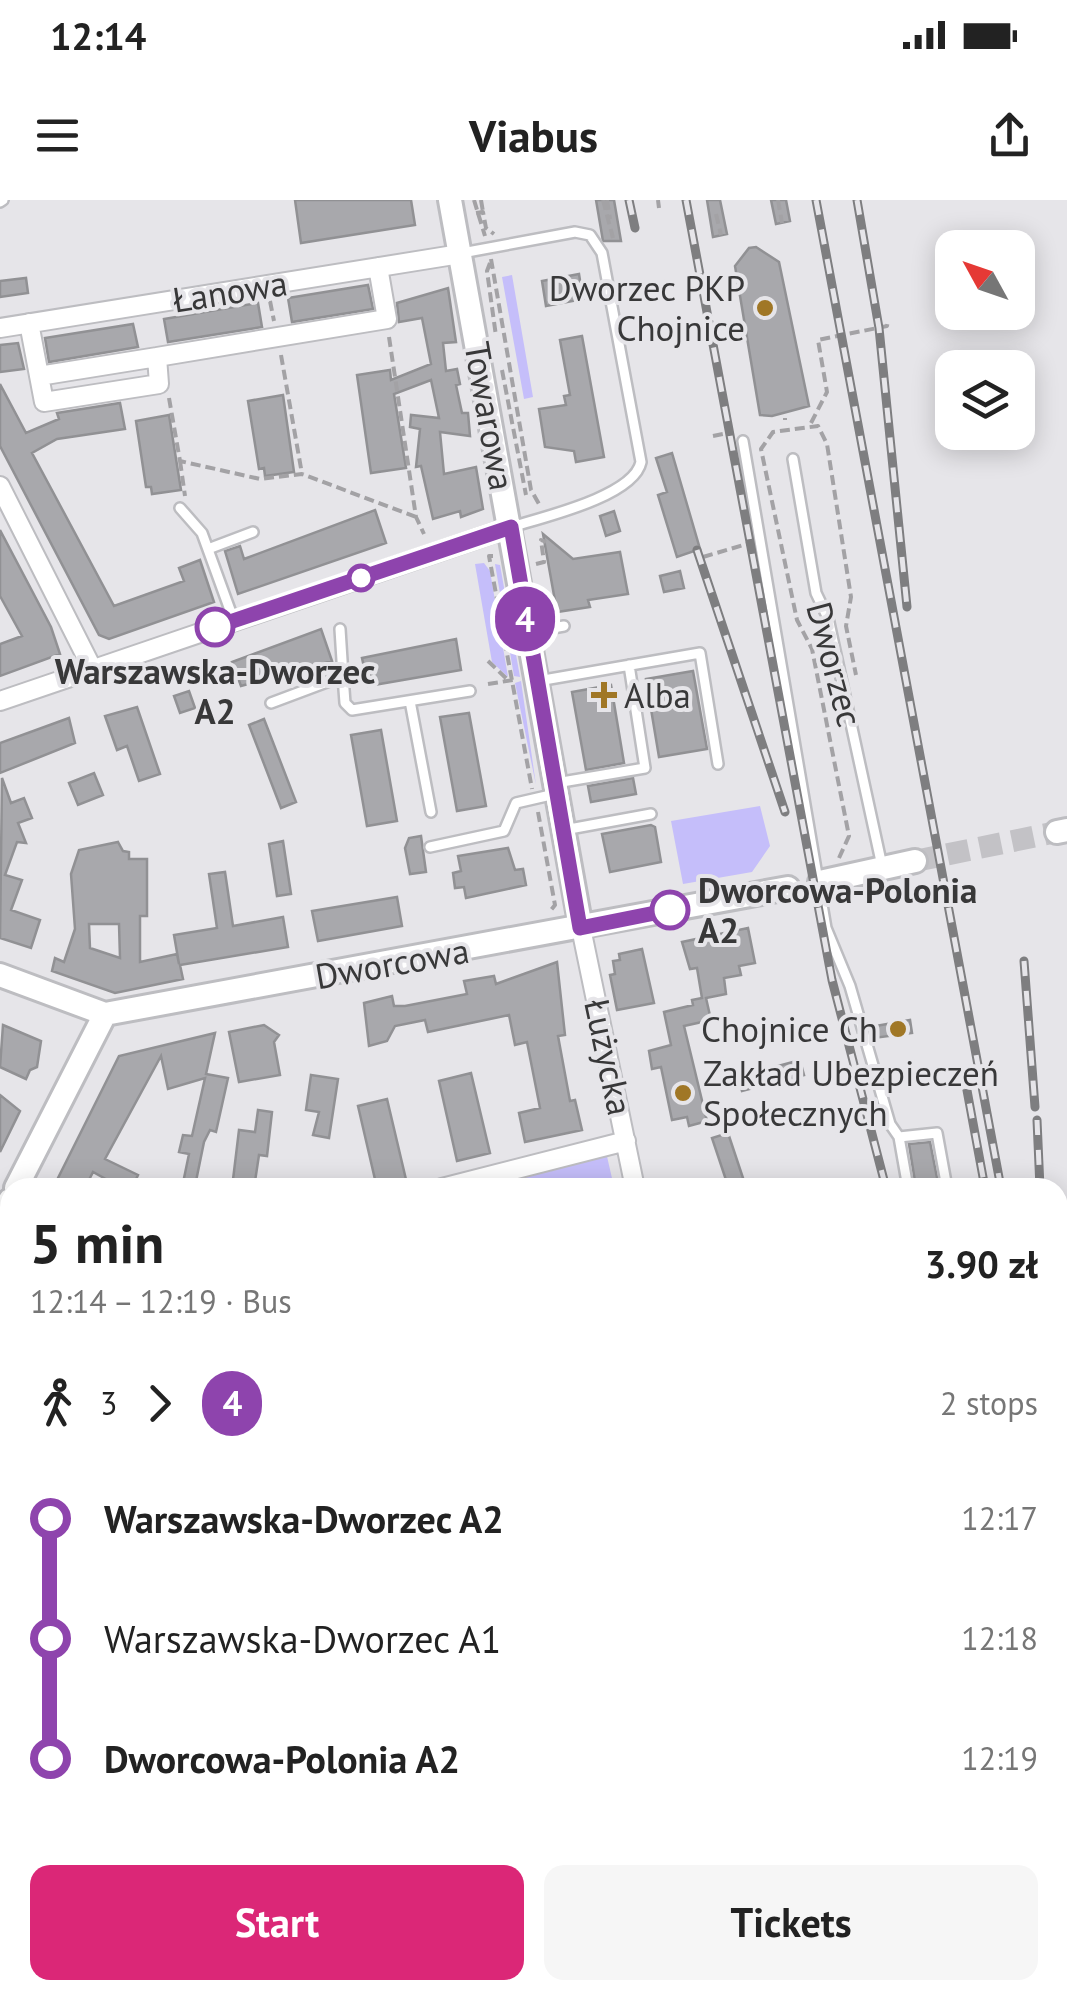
<!DOCTYPE html>
<meta charset="utf-8">
<style>
body{margin:0;font-family:"PT Sans",sans-serif;background:#f6f6f6;color:#222;height:100vh;display:flex;flex-direction:column;font-size:38px;white-space:nowrap}
*{box-sizing:border-box;margin:0}
p{font-size:32px;color:#767676}
.icon{flex:none;width:55px;height:55px;fill:none;stroke:currentColor;stroke-width:2;stroke-linecap:round;stroke-linejoin:round}
.map{position:relative;flex:1;overflow:hidden}
.drawer{position:absolute;left:0px;top:978px;width:1068px;height:822px;display:flex;flex-direction:column;background:#fff;border-radius:30px 30px 0 0;box-shadow:0 5px 25px #0003}
.drawer>*{flex:none}
.badge{padding:0 20px;border-radius:32px;font-size:35px;line-height:65px}
.needle{width:65px;rotate:310deg}
.fabs{position:absolute;left:935px;top:30px;display:grid;gap:20px}
.fabs a{display:grid;place-items:center;width:100px;height:100px;border-radius:20px;background:#fff;box-shadow:0 5px 25px #0003;font-size:50px}
.map>.badge{position:absolute;translate:-50% -50%;box-shadow:0 0 0 5px #fff}
.legs{display:flex;align-items:center;gap:15px;height:110px;padding:0 30px;font-size:32px}
.legs p{margin-inline-start:auto}
.headline{display:flex;align-items:center;justify-content:space-between;height:170px;padding:0 30px}
h1{font-size:55px;font-weight:700;line-height:75px}
.cta{display:flex;gap:20px;margin-top:auto;padding:20px 30px}
.cta a{flex:1;height:115px;border-radius:20px;background:#db2777;color:#fff;font-size:40px;font-weight:700;line-height:115px;text-align:center}
.cta a+a{background:#f6f6f6;color:#222}
ul{padding:0 30px;list-style:none}
li{display:flex;align-items:center;gap:35px;height:120px;font-size:38px}
li i{display:grid;place-items:center;width:15px;height:100%;margin:0 12px;background:currentColor}
li i::after{content:'';width:25px;height:25px;margin:-12px;border:8px solid;border-radius:50%;background:#fff}
li p{margin-inline-start:auto}
li:first-child i{background:linear-gradient(#0000 50%,currentColor 0)}
li:last-child i{background:linear-gradient(currentColor 50%,#0000 0)}
.status{display:flex;justify-content:space-between;align-items:center;height:70px;padding:0 50px;background:#fff;direction:ltr}
.status svg{height:28px;fill:currentColor}
header{display:flex;justify-content:space-between;align-items:center;height:130px;padding:0 30px;background:#fff;font-size:45px;font-weight:700}
.map>svg:first-child{display:block}
.green{fill:#c5befa}
.building{fill:#a8a8ac;stroke:#919194;stroke-width:2.5;fill-rule:evenodd}
.lines{fill:none;stroke-linecap:round;stroke-linejoin:round}
.secondary-tunnel{stroke:#c3c2c6;stroke-width:22;stroke-dasharray:22 11;stroke-linecap:butt}
.lane-casing{stroke:#bdbdc1;stroke-width:14}
.street-casing{stroke:#bdbdc1;stroke-width:22}
.secondary-casing{stroke:#bdbdc1;stroke-width:28}
.path{stroke:#a3a2a5;stroke-width:4;stroke-dasharray:10 5;stroke-linecap:butt}
.lane{stroke:#fff;stroke-width:9}
.street{stroke:#fff;stroke-width:18}
.secondary{stroke:#fff;stroke-width:22}
.rail-casing{stroke:#7e7e80;stroke-width:9}
.rail{stroke:#e6e5e9;stroke-width:5;stroke-dasharray:15;stroke-linecap:butt}
.line-1-casing{stroke:#fff;stroke-width:22}
.line-1{stroke:#8e44ad;stroke-width:15}
.poi-dot{fill:#a07726;stroke:#e6e5e9;stroke-width:4}
.stop-1-dot{fill:#fff;stroke:#8e44ad;stroke-width:5}
.labels{text-anchor:middle;dominant-baseline:central;stroke-width:8;stroke-linejoin:round;paint-order:stroke}
.poi-label{font-size:35px;fill:#383839;stroke:#e6e5e9;text-anchor:end}
.street-label{font-size:35px;fill:#383839;stroke:#e6e5e9}
.stop-label{font-size:35px;font-weight:bold;fill:#383839;stroke:#e6e5e9}
</style>
<div class="status"><b>12:14</b><svg viewBox="0 0 49 12"><path d="M0 12V9h3v3zM5 12V6h3v6zM10 12V3h3v9zM15 12V0h3v12zM26 1h20v11H26zM47 4h2v5h-2z"/></svg></div>
<header><svg class="icon" aria-label="menu" viewBox="0 0 24 24"><path d="M4 6h16M4 12h16M4 18h16"/></svg>Viabus<svg class="icon" aria-label="share" viewBox="0 0 24 24"><path d="M12 15V3M7 8l5-5 5 5M5 13v7h14v-7"/></svg></header>
<div class="map">
<svg width="1067" height="1799" viewBox="0 0 1067 1799">
<rect width="100%" height="100%" fill="#e6e5e9"/>
<path class="green" d="M512 75 533 197 524 199 502 77Z
M484 363 490 371 508 477 492 462 475 364Z
M495 364 500 365 520 477 514 476Z
M521 481 536 585 515 483Z
M760 606 770 646 752 672 683 684 671 621Z
M606 952 614 987 467 988Z
M0 1506 10 1514V1595L2 1606Z
M1058 1589 1067 1616V1799H1020L1017 1790H1058Z"/>
<path class="building" d="M295 0H411L415 25 301 43Z
M596 0H614L621 41H603Z
M707 0H720L727 34 713 37Z
M771 0H786L790 21 776 24Z
M756 47 779 62 809 206 772 216 760 215 735 66 749 48Z
M579 74 583 99 546 106 542 81Z
M26 78 28 93 0 97V81Z
M368 85 373 109 292 122 288 98Z
M448 88 456 142 443 143 446 171 457 169 460 184 456 185 462 213H468L470 236 440 232 444 274 476 267 483 309 461 317 460 311 433 319 421 266 416 267 420 229 410 227 411 215 439 218 431 180 394 194 406 268 371 273 357 175 390 170 391 180 431 164 422 118 399 122 397 103Z
M258 103 262 127 168 142 164 119Z
M133 124 138 147 49 162 45 138Z
M582 136 604 257 576 262 574 251 545 247 539 209 566 205 564 196 570 195 560 140Z
M18 143 24 169 0 172V145Z
M0 184 26 233 59 219 57 213 120 203 125 229 57 239 32 253 114 406 184 381 179 368 200 360 214 402 109 439 99 435 0 246Z
M283 195 294 272 265 276 264 268 259 269 248 201Z
M169 215 181 290 152 294 151 287H146L136 221Z
M672 253 700 349 677 357 658 295 667 292 656 258Z
M375 310 386 343 238 394 225 351 240 346 244 359Z
M614 311 620 331 606 336 600 316Z
M0 330 51 427 60 454 0 476V444L22 436 0 396Z
M543 334 573 359 620 352 628 394 588 400 590 407 557 412Z
M680 371 684 388 664 392 660 376Z
M321 429 332 461 241 486 232 462Z
M456 439 461 470 368 486 362 458Z
M693 471 707 549 659 557 646 479Z
M611 485 624 563 586 570 572 492Z
M189 491 195 508 180 513 174 496Z
M137 507 160 574 139 581 127 546 117 550 105 516Z
M469 513 486 606 457 611 440 517Z
M69 518 75 543 0 573V543Z
M264 519 296 602 281 608 249 525Z
M381 530 397 621 367 626 351 535Z
M94 573 103 595 78 605 69 583Z
M2 578 11 603 24 598 32 618 18 623 26 643 17 642 5 675 22 680 11 710 40 720 31 748 0 738Z
M633 578 636 594 591 602 588 586Z
M651 625 655 627 661 662 610 672 602 634Z
M421 636 426 672 410 674 405 648 409 638Z
M283 641 291 694 277 696 269 644Z
M118 642 123 651 129 652V659H147V716H140V762L177 754 179 764 174 735 217 728 209 674 225 672 233 726 283 717 288 747 180 765 183 779 115 793 52 771 55 758 64 762 75 729 71 674 79 650ZM89 724H119L120 758 90 748Z
M508 648 515 670 523 669 526 685 466 698 464 687 455 688 453 673 461 671 458 656Z
M397 697 402 726 318 741 312 711Z
M748 728 755 763 739 766 741 775 724 778 726 794 706 798 711 820 684 826 707 921 689 926 687 917 672 920 661 867 652 869 649 851 671 845 664 812 693 805 692 800 702 798 697 768 690 769 682 742Z
M642 749 654 803 617 810 610 775 615 774 613 761 620 760 619 754Z
M557 762 565 835 558 836 570 901 575 900 582 930 525 942 519 913 540 908 527 842 515 845 509 815 428 832 425 820 395 826 387 841 369 846 364 803 392 796 394 806H405L467 794 464 781 494 776 496 784Z
M910 820 912 833 874 838 870 827Z
M3 825 41 841 37 867 30 870 26 879 0 867Z
M264 825 279 835 274 842 280 875 239 882 229 832Z
M215 833 206 874 228 878 216 932 210 930 204 942 195 986 183 983 189 954 179 952 183 935 192 936 205 878 168 889 161 856 105 959 138 975 132 988H122L93 972 85 988H53L119 856Z
M800 860 804 875 742 891 738 877Z
M471 873 490 953 457 961 439 881Z
M311 875 338 879 329 938 313 935 319 912 306 910Z
M0 895 20 911 0 952Z
M387 899 408 988H377L358 906Z
M258 910 272 912 267 956 259 955 254 988H232L239 930 255 932Z
M728 933 743 978 727 983 712 938Z
M930 942 939 988H916L909 944Z"/>
<g class="lines">
<path class="secondary-tunnel" d="M915 661 1057 632"/>
<g class="lane-casing">
<path id="lane" d="M0 2 3 0
M462 53 575 32 590 35 602 53 641 262C634 296 544 317 511 327
M743 241 826 728 850 786 890 924 899 937 908 988
M793 259 816 393 828 418 882 666
M180 308 202 333 234 421
M208 349 253 332
M530 432 564 426
M343 476 345 503 352 510 470 491
M538 481 700 453 718 564
M410 501 431 612
M271 503 343 476 340 429
M556 583 645 568 629 465
M564 630 651 614
M430 647 504 631 516 603 555 594
M899 937 937 933 947 988
M881 1790 884 1799
M978 1790 981 1799
M895 1799 916 1790"/>
</g>
<g class="street-casing">
<path id="street" d="M29 123 44 202 159 184 157 157 387 119 378 67
M0 128 460 54
M39 176 157 157
M0 286 93 470
M0 501 511 327
M581 728 635 988
M442 988 626 941
M0 1140 10 1148
M799 1790 801 1799"/>
</g>
<g class="secondary-casing">
<path id="secondary" d="M450 0 581 728
M1057 632 1067 630
M820 682 915 661
M0 775 105 814 788 688
M16 988 105 814
M0 1020 10 1000"/>
</g>
<path class="path" d="M474 0 485 36
M481 0 483 12
M603 0 613 38
M607 0 610 19
M658 0 659 8
M778 0 782 23
M476 13 483 12 486 28 494 34
M716 14 721 35
M491 59 531 290 539 304
M490 63 487 71 496 136
M270 101 274 121
M389 137 416 317 424 334
M281 155 302 274
M502 170 526 295
M169 198 180 261 260 279 302 274 416 317
M785 218V220
M811 223 827 192 818 140 887 126 888 120
M713 236 733 232
M180 261 185 296
M493 356H489L532 589
M703 357 747 344
M536 364 544 362 541 340 546 342
M488 461 509 481
M488 484 513 480
M538 612 555 705 551 710
M839 658 849 636 812 449 797 420 761 249 773 232 818 226 827 244 851 397 846 426 856 475"/>
<use href="#lane" class="lane"/>
<use href="#street" class="street"/>
<use href="#secondary" class="secondary"/>
<g class="rail-casing">
<path id="rail" d="M629 0 635 28
M686 0 832 780 886 988
M816 0 1001 988
M857 0 879 128 907 407
M697 350 785 612
M1024 761 1035 907
M964 874 985 988
M1037 920 1040 988
M1058 1163 1067 1208
M1058 1223 1067 1272
M1058 1291 1067 1335
M1058 1355 1067 1392
M1058 1460 1067 1484"/>
</g>
<use href="#rail" class="rail"/>
</g>
<g class="lines">
<g class="line-1-casing">
<path id="line-1" d="M215 427 511 327 580 728 670 710"/>
</g>
<use href="#line-1" class="line-1"/>
</g>
<g class="poi-dot">
<circle cx="765" cy="108" r="10"/>
<path d="M599 480h10v10h10v10h-10v10h-10v-10h-10v-10h10z"/>
<circle cx="898" cy="829" r="10"/>
<circle cx="683" cy="893" r="10"/>
</g>
<g class="stop-1-dot">
<circle cx="361" cy="378" r="12"/>
<circle cx="215" cy="427" r="18"/>
<circle cx="670" cy="710" r="18"/>
</g>
<g class="labels">
<g class="poi-label">
<text x="745" y="88">Dworzec PKP<tspan x="745" dy="40">Chojnice</tspan></text>
<text x="624" y="495" text-anchor="start">Alba</text>
<text x="878" y="829">Chojnice Ch</text>
<text x="703" y="873" text-anchor="start">Zakład Ubezpieczeń<tspan x="703" dy="40">Społecznych</tspan></text>
</g>
<g class="street-label">
<text transform="translate(230 91) rotate(-9)">Łanowa</text>
<text transform="translate(490 216) rotate(80)">Towarowa</text>
<text transform="translate(835 464) rotate(75)">Dworzec</text>
<text transform="translate(392 763) rotate(-10)">Dworcowa</text>
<text transform="translate(609 857) rotate(78)">Łużycka</text>
</g>
<g class="stop-label">
<text x="215" y="471">Warszawska-Dworzec<tspan x="215" dy="40">A2</tspan></text>
<text x="698" y="690" text-anchor="start">Dworcowa-Polonia<tspan x="698" dy="40">A2</tspan></text>
</g>
</g>
</svg>
<div class="fabs">
<a><svg class="needle" viewBox="-14 -14 28 28"><path d="M0-13l5 13h-10z" fill="#e53935"/><path d="M0 13l5-13h-10z" fill="#767676"/></svg></a>
<a><svg class="icon" aria-label="layers" viewBox="0 0 24 24"><path d="M12 4l9 5-9 5-9-5zM3 14l9 5 9-5"/></svg></a>
</div>
<b class="badge" style="left:525px;top:419px;background:#8e44ad;color:#fff">4</b>
<section class="drawer">
<div class="headline"><div><h1>5 min</h1><p>12:14 – 12:19 · Bus</p></div><b>3.90 zł</b></div>
<div class="legs"><svg class="icon" aria-label="walk" viewBox="0 0 24 24"><circle cx="13" cy="4" r="2"/><path d="M13 8l-2 6 4 7M11 14l-3 7M7 12l3-4h3l4 4"/></svg>3<svg class="icon" aria-label="forward" viewBox="0 0 24 24"><path d="M9 5l7 7-7 7"/></svg><b class="badge" style="background:#8e44ad;color:#fff">4</b><p>2 stops</p></div>
<ul>
<li><i style="color:#8e44ad"></i><b>Warszawska-Dworzec A2</b><p>12:17</p></li>
<li><i style="color:#8e44ad"></i><span>Warszawska-Dworzec A1</span><p>12:18</p></li>
<li><i style="color:#8e44ad"></i><b>Dworcowa-Polonia A2</b><p>12:19</p></li>
</ul>
<div class="cta"><a>Start</a><a>Tickets</a></div>
</section>
</div>
